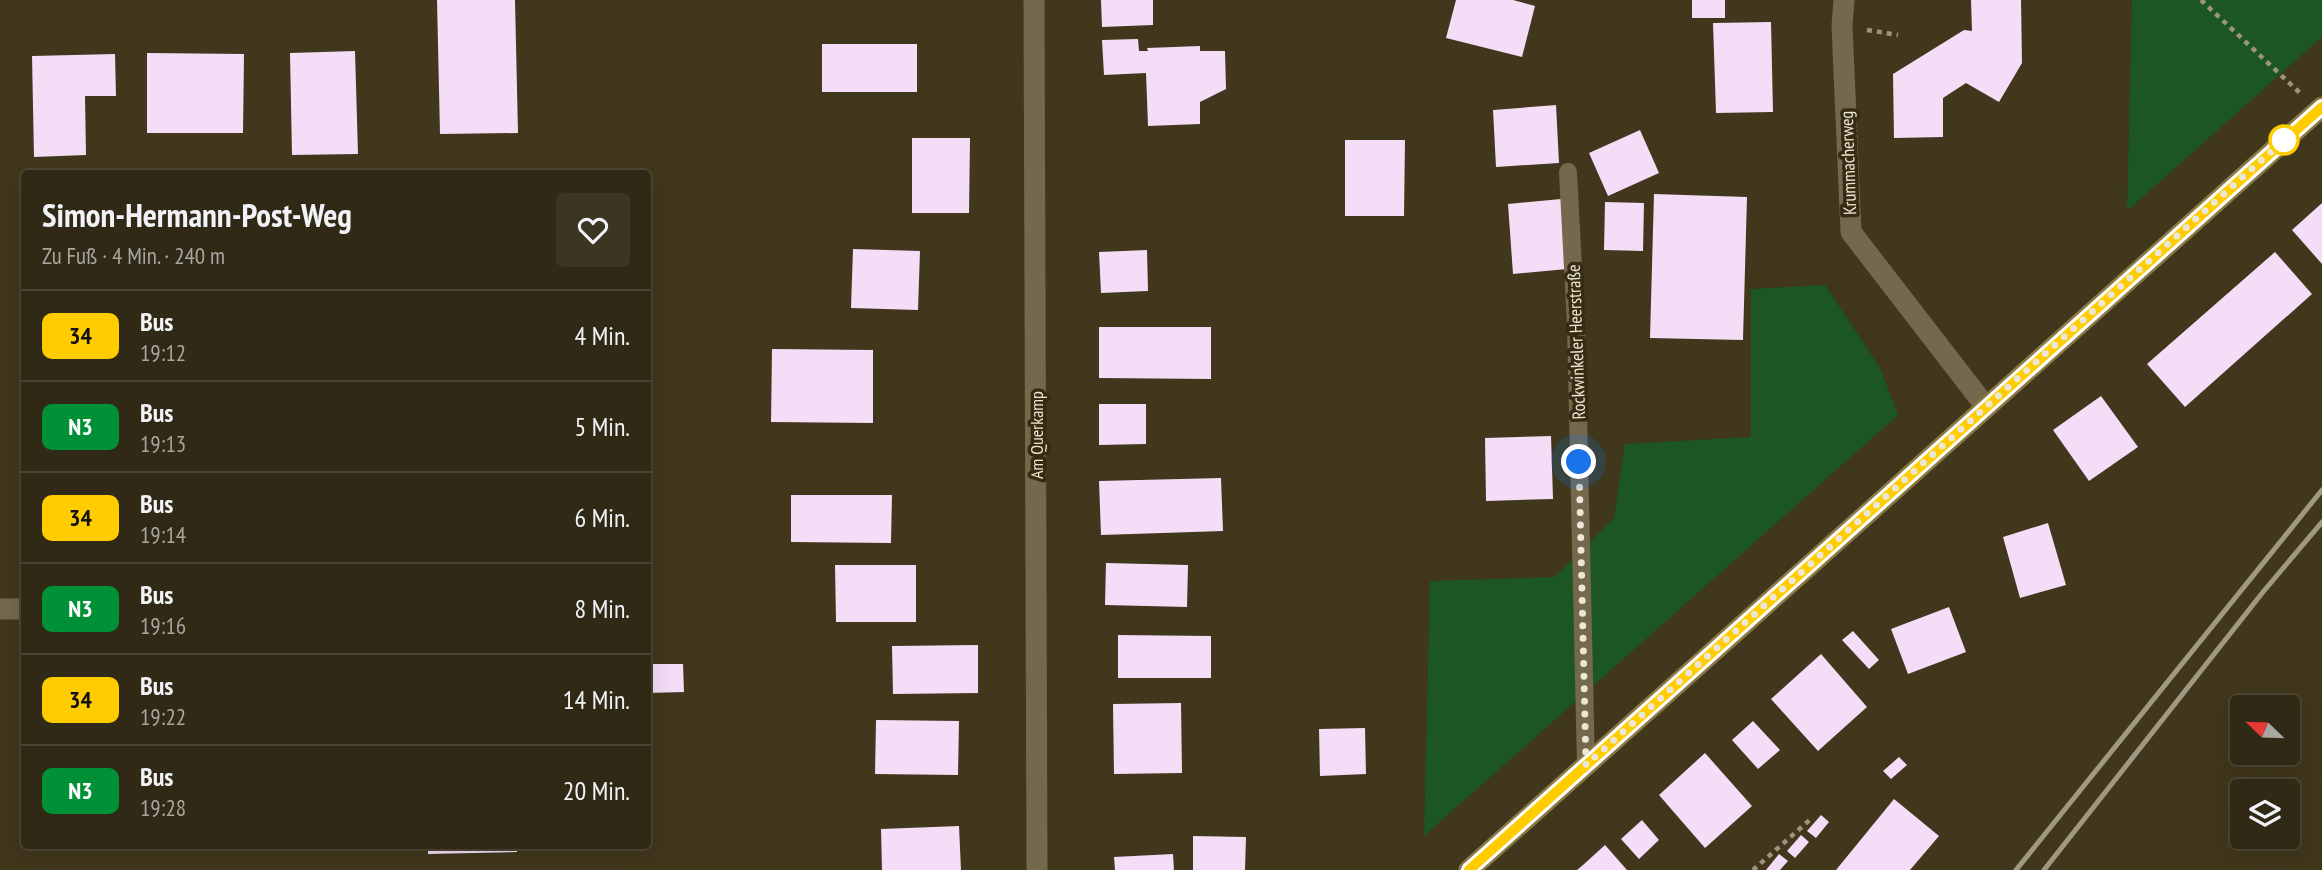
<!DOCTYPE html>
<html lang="de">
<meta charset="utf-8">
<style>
body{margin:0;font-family:"PT Sans Narrow",sans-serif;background:#3c3522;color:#f1f3f6;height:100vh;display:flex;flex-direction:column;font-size:26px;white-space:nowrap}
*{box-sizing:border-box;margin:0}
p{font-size:23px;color:#a8a6a0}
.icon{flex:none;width:38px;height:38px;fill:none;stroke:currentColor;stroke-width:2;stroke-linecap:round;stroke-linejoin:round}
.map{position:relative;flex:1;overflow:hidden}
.details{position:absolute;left:21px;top:170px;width:630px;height:679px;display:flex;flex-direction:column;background:#302915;border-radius:7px;box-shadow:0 7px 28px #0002,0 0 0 2px #4b4534}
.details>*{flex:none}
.badge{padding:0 14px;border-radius:10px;font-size:24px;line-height:46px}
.needle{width:46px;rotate:293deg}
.tools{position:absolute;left:2230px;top:695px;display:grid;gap:14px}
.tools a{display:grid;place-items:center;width:70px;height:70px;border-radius:7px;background:#302915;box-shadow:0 7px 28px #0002,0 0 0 2px #4b4534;font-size:35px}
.you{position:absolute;width:35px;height:35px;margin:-18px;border:5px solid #fff;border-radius:50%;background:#1a73e8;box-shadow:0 0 0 10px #1a73e833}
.map>.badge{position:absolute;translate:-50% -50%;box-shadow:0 0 0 4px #fff}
.round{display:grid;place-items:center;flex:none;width:74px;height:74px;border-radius:7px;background:#3c3522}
.overview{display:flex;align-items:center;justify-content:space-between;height:119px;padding:0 21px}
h1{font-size:33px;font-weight:700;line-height:52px}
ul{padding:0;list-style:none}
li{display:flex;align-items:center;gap:21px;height:91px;padding:0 21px;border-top:2px solid #4b4534}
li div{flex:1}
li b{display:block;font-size:26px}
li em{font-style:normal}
li .badge{min-width:77px;font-weight:700;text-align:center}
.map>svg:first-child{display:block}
.green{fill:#1c5624}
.building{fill:#f5ddf7}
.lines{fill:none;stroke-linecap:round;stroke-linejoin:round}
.path{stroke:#9c947f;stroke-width:4.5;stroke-dasharray:5 5;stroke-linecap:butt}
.lane{stroke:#74694d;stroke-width:18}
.street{stroke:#74694d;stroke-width:21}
.secondary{stroke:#8b7845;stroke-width:21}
.rail{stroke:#9f9883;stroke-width:5}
.line-casing{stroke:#fff;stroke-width:16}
.line{stroke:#fc0;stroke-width:10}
.walk{stroke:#ece6d6;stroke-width:7;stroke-dasharray:0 12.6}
.stop-dot{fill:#fff;stroke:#fc0;stroke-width:3.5}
.labels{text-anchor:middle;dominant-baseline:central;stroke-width:7;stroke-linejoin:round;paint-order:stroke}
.street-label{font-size:18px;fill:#ece6d6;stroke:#362c11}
</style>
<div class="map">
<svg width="2322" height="870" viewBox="0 0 2322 870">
<rect width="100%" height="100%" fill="#40371c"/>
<path class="green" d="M2132 0H2322V37L2127 211Z
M1825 285 1880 368 1898 415 1424 836 1430 581 1555 577 1614 518 1625 444 1751 437V289Z"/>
<path class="building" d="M437 0H515L518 133 440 134Z
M1101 0H1153V25L1102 27Z
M1456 0H1513L1535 6 1522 57 1446 38Z
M1692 0H1725V18H1692Z
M1971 0H2021L2022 63 1999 102 1966 83 1943 98V137L1894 138 1893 74 1964 30 1972 31Z
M1771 22 1773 112 1716 113 1713 23Z
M1138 39 1139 51H1148L1147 48 1200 46V51H1225L1226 89 1200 102V124L1148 126 1146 73 1104 75 1102 40Z
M822 44H917V92H822Z
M355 51 358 154 292 155 290 53Z
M147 53 244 54 243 133H147Z
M115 54 116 96H85L86 155 34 157 32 56Z
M1556 105 1559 163 1496 167 1493 110Z
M1640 130 1659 173 1608 196 1589 153Z
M912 138H970L969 213H912Z
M1345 140H1405L1404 216H1345Z
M1654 194 1747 197 1743 340 1650 338Z
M1561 199 1567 269 1513 274 1508 204Z
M1605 202 1644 203 1643 251 1604 250Z
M2322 203V264L2292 230Z
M853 249 920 251 918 310 851 308Z
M1147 250 1148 291 1101 293 1099 252Z
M2275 252 2312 294 2185 407 2147 364Z
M1099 327H1211V379L1099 378Z
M772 349 873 350V423L771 422Z
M2101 396 2138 447 2089 481 2053 430Z
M1099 404H1146V444L1099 445Z
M1551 436 1553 499 1486 501 1485 438Z
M1221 478 1223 531 1101 535 1099 481Z
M791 495H892L891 543 791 542Z
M2048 523 2066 585 2020 598 2003 537Z
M1106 563 1188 565 1187 607 1105 605Z
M835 565H916V622H836Z
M1949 607 1966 652 1908 674 1891 629Z
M1853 631 1879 660 1869 669 1842 640Z
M1118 635 1211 636V678H1118Z
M978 645V693L893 694 892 646Z
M1821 654 1867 707 1818 751 1771 699Z
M648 664H683L684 692 648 693Z
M1181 703 1182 773 1114 774 1113 704Z
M876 720 959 721 958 775 875 774Z
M1753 721 1780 750 1758 769 1732 740Z
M1365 728 1366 774 1320 776 1319 729Z
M1705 753 1752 806 1705 848 1659 795Z
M1899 757 1907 765 1891 779 1883 771Z
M1894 799 1939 836 1910 870H1836Z
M1821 815 1829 822 1816 838 1807 831Z
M1642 820 1659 840 1639 859 1621 839Z
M959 826 961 870H882L881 829Z
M1801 835 1809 842 1795 858 1787 851Z
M1193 836 1246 837 1245 870H1193Z
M428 845H517V852L428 854Z
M1605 845 1627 870H1577L1583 865Z
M1173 854 1174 870H1115L1114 857Z
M1779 854 1788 861 1780 870H1766Z"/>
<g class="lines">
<path class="path" d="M2201 0 2300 93
M1867 30 1898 35
M1753 870 1813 817"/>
<path class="lane" d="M1568 172 1576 325 1586 765"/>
<path class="street" d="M1034 0 1037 870
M1844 0 1842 26 1851 232 1986 407
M0 609H24"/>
<path class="secondary" d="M1469 870 2322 107"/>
<path class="rail" d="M2016 870 2322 490
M2044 870 2263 592 2322 522"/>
</g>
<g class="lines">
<g class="line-casing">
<path id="line" d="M1469 870 2322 107"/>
</g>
<use href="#line" class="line"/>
<path class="walk" d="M1579 462 1586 765 2284 140"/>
</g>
<circle class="stop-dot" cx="2284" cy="140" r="14"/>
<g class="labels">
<g class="street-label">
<text transform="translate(1848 163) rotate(-92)">Krummacherweg</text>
<text transform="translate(1576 342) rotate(-92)">Rockwinkeler Heerstraße</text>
<text transform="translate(1036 435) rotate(-90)">Am Querkamp</text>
</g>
</g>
</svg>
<div class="tools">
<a><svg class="needle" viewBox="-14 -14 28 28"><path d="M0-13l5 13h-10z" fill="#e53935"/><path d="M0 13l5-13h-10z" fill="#a8a6a0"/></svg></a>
<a><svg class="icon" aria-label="layers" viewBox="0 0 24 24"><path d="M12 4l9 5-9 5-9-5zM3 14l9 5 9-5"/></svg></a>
</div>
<div class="you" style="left:1579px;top:462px"></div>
<section class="details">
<div class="overview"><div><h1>Simon-Hermann-Post-Weg</h1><p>Zu Fuß · 4 Min. · 240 m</p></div><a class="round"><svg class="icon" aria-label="heart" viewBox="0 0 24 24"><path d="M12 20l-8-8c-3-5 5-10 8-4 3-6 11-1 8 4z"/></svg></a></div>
<ul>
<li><span class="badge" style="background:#fc0;color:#111">34</span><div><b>Bus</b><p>19:12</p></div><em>4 Min.</em></li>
<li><span class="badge" style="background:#009035;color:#fff">N3</span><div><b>Bus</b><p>19:13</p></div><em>5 Min.</em></li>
<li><span class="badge" style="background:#fc0;color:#111">34</span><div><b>Bus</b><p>19:14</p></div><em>6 Min.</em></li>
<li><span class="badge" style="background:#009035;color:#fff">N3</span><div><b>Bus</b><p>19:16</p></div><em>8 Min.</em></li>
<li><span class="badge" style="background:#fc0;color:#111">34</span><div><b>Bus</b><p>19:22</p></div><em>14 Min.</em></li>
<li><span class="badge" style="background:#009035;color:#fff">N3</span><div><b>Bus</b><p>19:28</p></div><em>20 Min.</em></li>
</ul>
</section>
</div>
